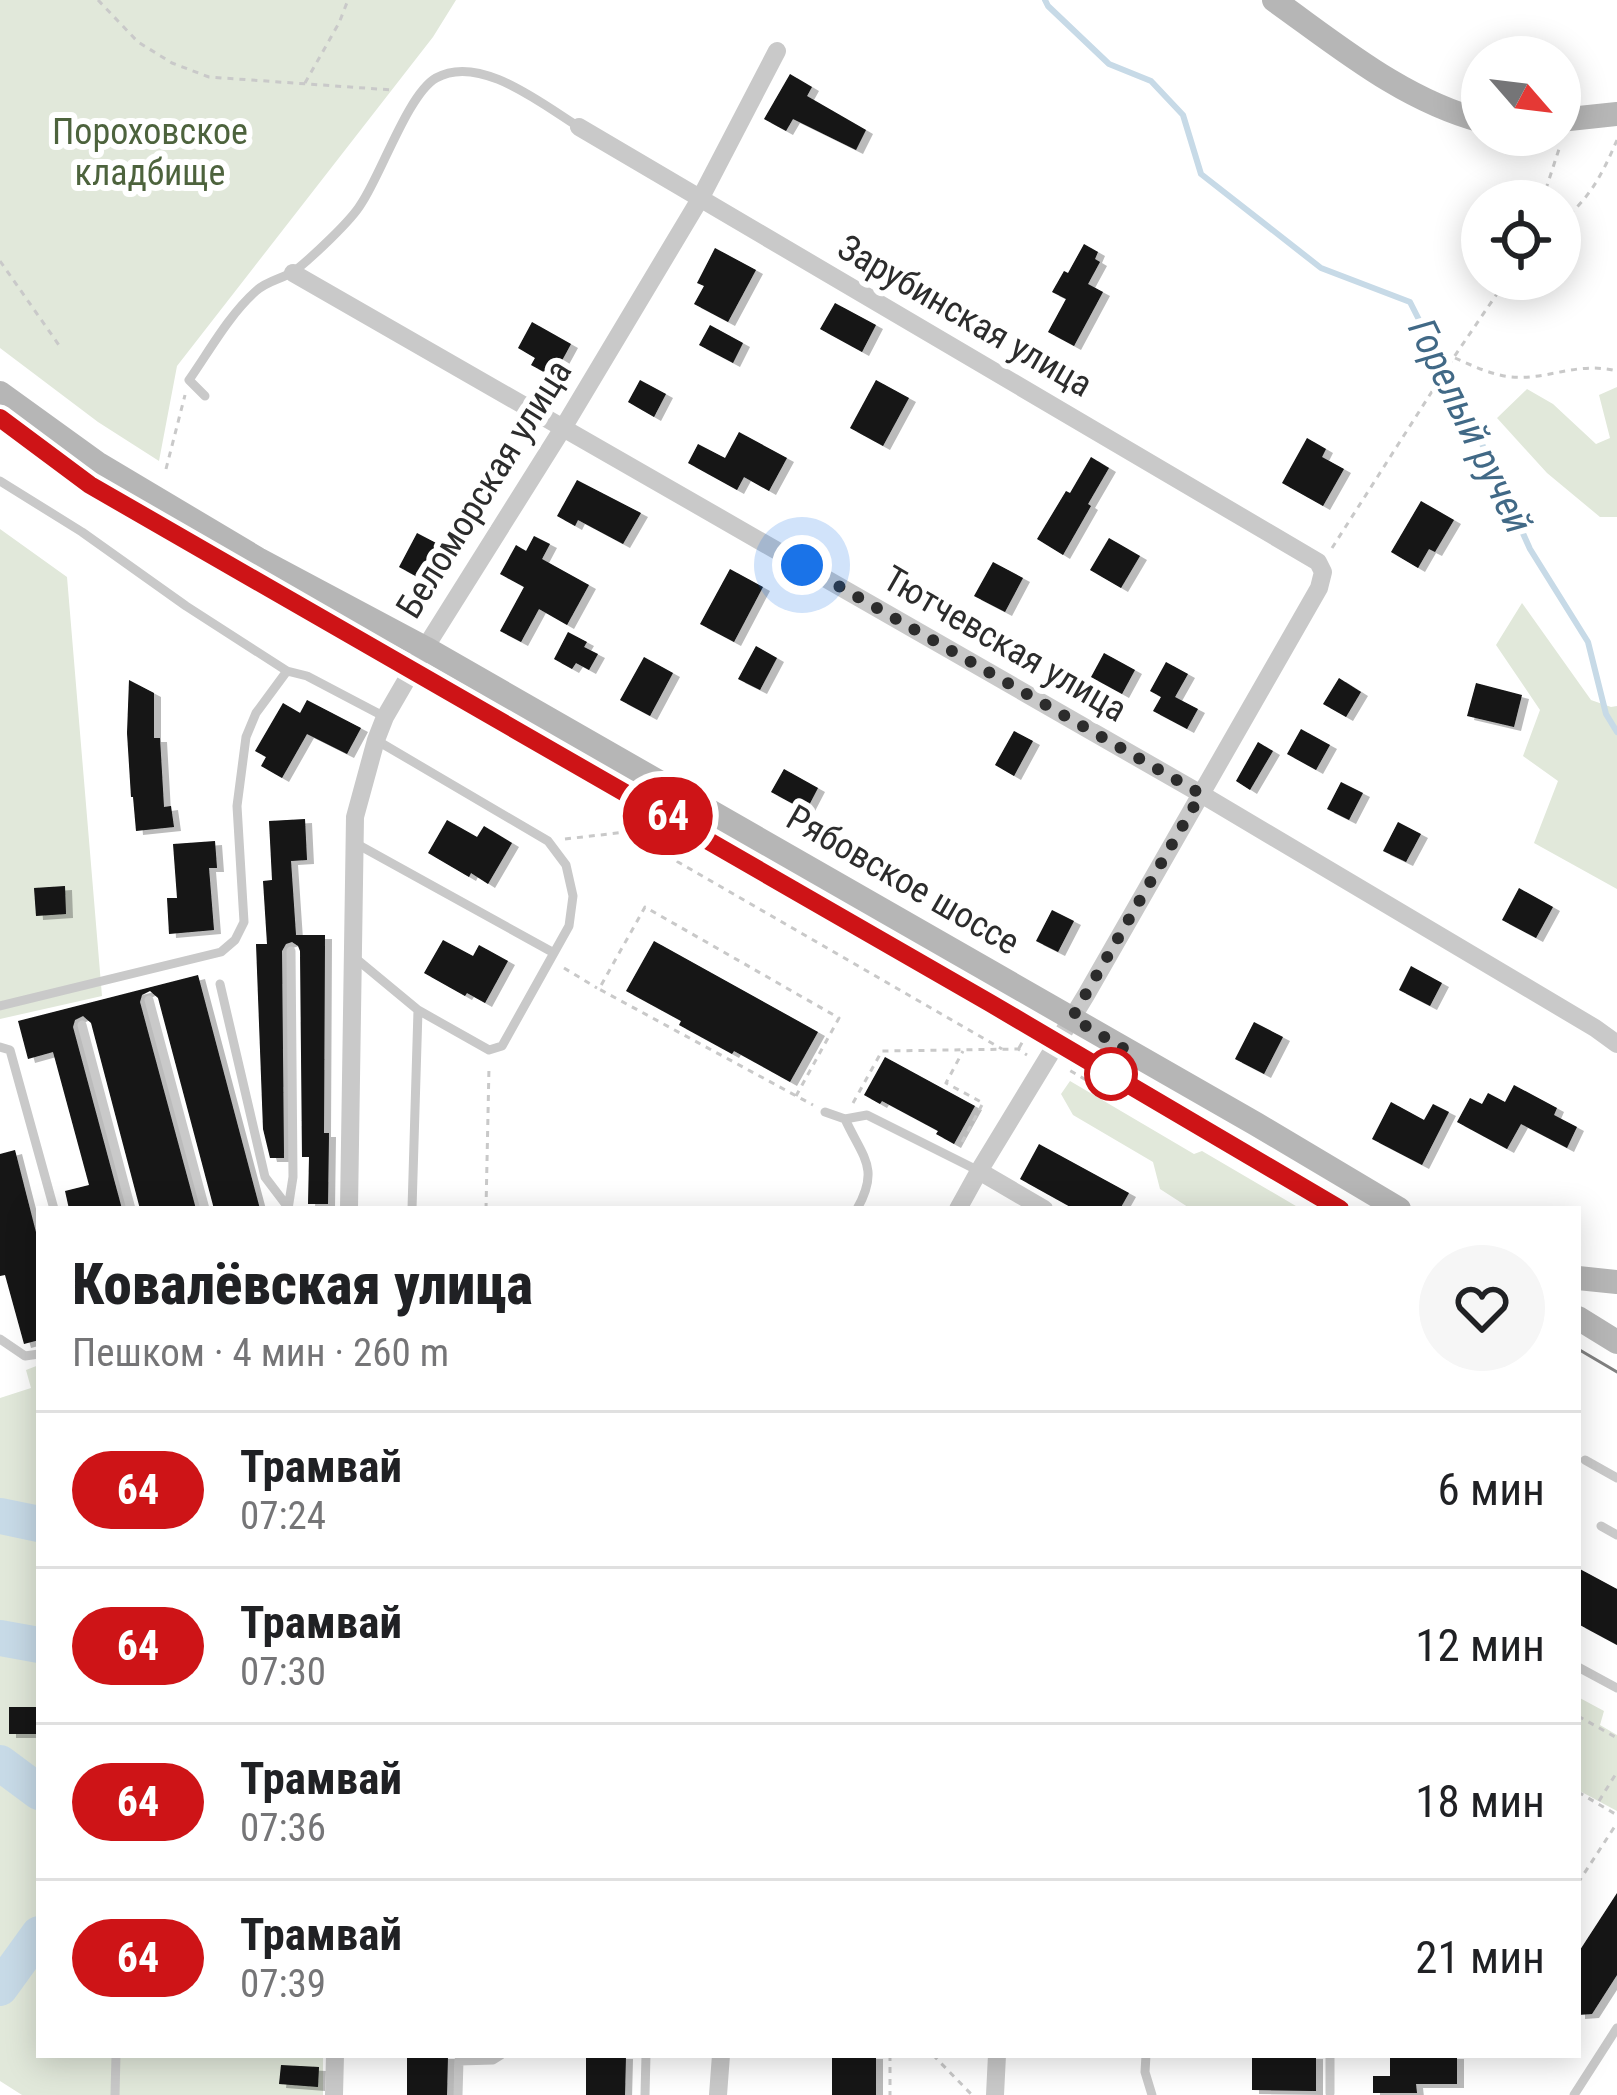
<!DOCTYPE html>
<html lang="ru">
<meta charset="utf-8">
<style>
body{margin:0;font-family:"Roboto Condensed",sans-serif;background:#f6f6f6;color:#202124;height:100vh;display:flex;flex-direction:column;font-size:45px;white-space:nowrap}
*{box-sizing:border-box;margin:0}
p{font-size:39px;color:#757577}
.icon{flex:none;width:66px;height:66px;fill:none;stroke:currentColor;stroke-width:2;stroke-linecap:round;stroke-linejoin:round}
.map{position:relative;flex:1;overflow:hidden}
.side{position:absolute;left:36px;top:1206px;width:1545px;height:852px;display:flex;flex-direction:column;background:#fff;border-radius:0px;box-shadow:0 6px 30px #0003}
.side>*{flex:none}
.badge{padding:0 24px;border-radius:39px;font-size:42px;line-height:78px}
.needle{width:78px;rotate:118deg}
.fabs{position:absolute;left:1461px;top:36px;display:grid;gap:24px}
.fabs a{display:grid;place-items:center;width:120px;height:120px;border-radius:50%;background:#fff;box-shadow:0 6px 30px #0003;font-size:60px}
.you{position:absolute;width:60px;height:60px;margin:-30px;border:9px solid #fff;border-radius:50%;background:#1a73e8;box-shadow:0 0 0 18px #1a73e833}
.map>.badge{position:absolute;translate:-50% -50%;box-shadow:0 0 0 6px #fff}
.round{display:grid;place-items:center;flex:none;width:126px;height:126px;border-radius:63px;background:#f6f6f6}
.overview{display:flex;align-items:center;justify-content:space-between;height:204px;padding:0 36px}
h1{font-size:57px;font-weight:800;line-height:90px}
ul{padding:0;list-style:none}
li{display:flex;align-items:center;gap:36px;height:156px;padding:0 36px;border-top:3px solid #e0e0e0}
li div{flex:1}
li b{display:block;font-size:45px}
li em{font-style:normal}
li .badge{min-width:132px;font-weight:700;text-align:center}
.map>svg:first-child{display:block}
.green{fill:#e1e8da}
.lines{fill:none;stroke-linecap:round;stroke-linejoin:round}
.stream{stroke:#c7dae7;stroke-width:6}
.river{stroke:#c7dae7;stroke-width:36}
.building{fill:#131313;filter:url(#shadow)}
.path{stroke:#c9c9c9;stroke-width:3;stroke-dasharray:6 6;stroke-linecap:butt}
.lane{stroke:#c9c9c9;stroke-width:9}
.street{stroke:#c9c9c9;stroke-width:18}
.secondary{stroke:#b6b6b6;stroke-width:24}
.tram{stroke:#818181;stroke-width:3}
.line-casing{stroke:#fff;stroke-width:27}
.line{stroke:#ce1417;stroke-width:18}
.walk{stroke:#2c2c2c;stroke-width:12;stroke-dasharray:0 21.6}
.stop-dot{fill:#fff;stroke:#ce1417;stroke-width:6}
.labels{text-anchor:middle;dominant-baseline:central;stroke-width:12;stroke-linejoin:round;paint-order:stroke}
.park-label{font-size:36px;fill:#4d633d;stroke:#fff}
.street-label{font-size:36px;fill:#2c2c2c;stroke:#fff}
.water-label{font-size:39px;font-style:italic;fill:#416986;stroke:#fff}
</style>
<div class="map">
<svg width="1617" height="2095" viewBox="0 0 1617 2095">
<defs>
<filter id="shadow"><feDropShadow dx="7" dy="4" stdDeviation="0" flood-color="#0004"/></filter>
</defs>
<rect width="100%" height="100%" fill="#fff"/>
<path class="green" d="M0 0H456L433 37 177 366 159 461 98 422 0 348Z
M1617 387V517H1600L1547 473 1497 418 1527 389 1553 404 1596 444 1610 438 1599 395Z
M0 529 67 577 102 996 0 1019Z
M1522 603 1591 700 1611 707 1617 706V889L1534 843 1558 781 1523 756 1540 710 1496 645Z
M1070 1081 1194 1154 1202 1151 1301 1209H1191L1160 1189 1153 1162 1073 1115 1061 1094Z
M39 1365V2055H323V2095H22L0 2081V1398L31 1388 26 1370Z
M1578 1697 1604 1711 1600 1725 1617 1735V1811L1578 1790Z"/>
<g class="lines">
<path class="stream" d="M1045 0 1048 6 1109 64 1151 81 1183 115 1201 174 1321 268 1410 302 1490 460 1530 549 1588 642 1606 714 1617 732"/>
<path class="river" d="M0 1516 39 1524
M0 1638 39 1645
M0 1763 39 1792
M0 1988 39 1934"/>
</g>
<path class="building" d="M790 74 812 87 807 96 866 130 856 150 793 119 786 131 764 119Z
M1084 244 1098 252 1095 259 1100 262 1088 284 1103 292 1074 346 1048 332 1066 299 1052 292 1064 271 1068 273Z
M715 248 756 270 728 322 694 304 704 286 697 283Z
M835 303 876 325 862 352 820 329Z
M532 322 571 344 553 377 531 365 535 358 518 348Z
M710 325 743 343 733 363 699 345Z
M640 380 666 394 654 417 628 402Z
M876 380 909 398 883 446 850 428Z
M739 432 787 458 769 491 744 477 737 490 688 463 698 444 725 458Z
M1307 438 1326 449 1322 457 1344 469 1323 506 1282 483Z
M1091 457 1109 468 1088 504 1091 506 1063 555 1037 539 1066 491 1070 493Z
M577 480 641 513 623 544 578 520 575 526 557 516Z
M1421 501 1454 520 1435 552 1429 549 1418 568 1391 552Z
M417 533 440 545 421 579 399 567Z
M534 536 550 544 542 559 589 585 567 625 539 609 521 642 500 631 524 587 500 574 516 545 526 551Z
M1109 538 1140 556 1121 588 1090 570Z
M993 562 1023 578 1005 612 974 596Z
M730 569 763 587 734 642 700 624Z
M568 632 587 642 584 647 598 654 589 670 576 663 572 669 554 659Z
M756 646 777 658 760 690 738 679Z
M1104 653 1135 670 1122 694 1091 677Z
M644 657 673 673 650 716 620 700Z
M1166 662 1188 674 1175 697 1198 709 1187 729 1153 711 1161 697 1150 691Z
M1339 678 1361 692 1346 717 1323 704Z
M129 680 154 693V738H160L164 807 171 806 174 827 136 831 133 797H131L127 733Z
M1476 683 1522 695 1514 727 1467 716Z
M307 700 361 728 347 754 307 734 282 778 261 766 266 757 255 751 283 703 300 713Z
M1301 729 1330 745 1316 770 1287 754Z
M1014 731 1033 741 1014 776 995 765Z
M1258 742 1273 751 1250 790 1236 781Z
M784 769 818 788 806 811 771 792Z
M1341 782 1363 793 1349 820 1327 809Z
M305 819 307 860 291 861 296 935H325L324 1133H329L328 1204H308L309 1157H302L300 951 298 946 292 942 286 944 282 951 284 1158H270L263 1129 256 944H267L263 881 272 880 269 821Z
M447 820 477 837 484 826 512 843 488 884 471 873 469 877 428 853Z
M1398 822 1421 834 1406 862 1383 851Z
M215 841 217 868H209L214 930 169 934 167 898H177L173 844Z
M65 886 66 914 36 916 34 888Z
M1519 888 1553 907 1536 938 1502 920Z
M1052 910 1074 921 1058 952 1036 941Z
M443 940 473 956 479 945 508 961 485 1003 467 993 465 996 424 973Z
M654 941 818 1032 790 1082 734 1051 732 1054 679 1025 681 1021 626 991Z
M1411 966 1442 983 1430 1006 1399 990Z
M198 975 260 1209H214L158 998 150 991 142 995 140 1002 196 1209H140L91 1023 83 1016 75 1020 73 1027 122 1209H69L65 1191 89 1185 53 1052 28 1059 18 1021Z
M1254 1022 1283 1037 1264 1074 1235 1059Z
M885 1057 975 1106 954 1144 936 1134 938 1131 882 1101 880 1104 864 1095Z
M1514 1085 1557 1108 1554 1115 1577 1127 1567 1148 1521 1124 1507 1149 1457 1122 1470 1098 1482 1104 1488 1093 1505 1102Z
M1391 1102 1424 1120 1433 1104 1449 1112 1422 1165 1372 1139Z
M1039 1144 1129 1193 1120 1209H1074L1020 1179Z
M15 1150 39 1244V1340L24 1344 5 1275 0 1276V1154Z
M1578 1568 1617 1589V1645L1578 1624Z
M9 1707H39V1734H9Z
M1617 1893V1975L1592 2014 1578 2015V1953Z
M407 2055H448L447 2095H407Z
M586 2055H626L625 2095H586Z
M832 2055H876V2095H832Z
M1252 2055H1316V2091L1252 2090Z
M1390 2055H1457V2084H1416L1417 2093H1373V2076H1390Z
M281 2065 319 2067 318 2087 279 2084Z"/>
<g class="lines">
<path class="path" d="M98 0 138 42 172 63 209 77 392 90
M305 83 339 23 348 0
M1542 201 1560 146
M1560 223C1590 198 1602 175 1617 140
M0 261 61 348
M1455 358C1473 366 1492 375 1511 377 1550 380 1576 361 1617 371
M166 469 185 395
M1332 548 1454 357 1507 279
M565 839 626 832 1002 1049
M564 968 597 988
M1019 1048 1032 1025
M1081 1051 1069 1070 1093 1084
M796 1096 839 1018 645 907 599 989 813 1105
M853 1103 882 1051 1018 1049 1027 1055
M962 1142 983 1103 946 1083 963 1051
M486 1209 489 1067
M1578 1716 1617 1738
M1578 1792 1617 1815
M1599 1801 1617 1772
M1578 1883 1617 1823
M890 2055V2095
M933 2055 972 2095"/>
<path class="lane" d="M205 396 189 380C210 350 229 315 256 291 268 280 283 279 296 270 312 257 351 221 361 204 381 175 408 94 436 78 480 53 543 105 579 127
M0 481 82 532 186 606 287 671
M355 843 554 953
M354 957 418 1010 489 1050 502 1046 569 926 573 896 566 865 548 841 376 740
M220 984 265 1177 287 1206
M149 1000 205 1209
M0 1006 221 952 235 940 244 922 237 806 246 737 256 713 287 671 307 676 385 717
M82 1025 131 1209
M0 1047 10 1050 54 1209
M825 1112 845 1119 867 1115 979 1171
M845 1119C863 1158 880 1168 857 1209
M288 1209 293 1177 291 951
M412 1209 418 1010
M0 1339 25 1356 39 1354
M1585 1460 1617 1478
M1601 1526 1617 1535
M1578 1667 1617 1688
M1146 2055 1145 2072 1152 2095
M1330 2055V2093
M459 2061 493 2060 501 2055
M115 2095 116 2055
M458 2095 459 2060
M645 2095 646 2055
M1574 2095 1617 2028"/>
<path class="street" d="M579 127 1318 562 1323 572 1319 588 1086 995 979 1171 1044 1209
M293 273 1201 794 1595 1028 1617 1044
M349 1209 355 817 376 740 385 717 425 648 563 428 700 199 777 51
M958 1209 979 1171
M334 2095 335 2055
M718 2095 721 2055
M995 2095 997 2055"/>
<path class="secondary" d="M1274 0C1340 47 1403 100 1482 121
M1560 120 1617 114
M0 393 97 463 258 559 425 648 1256 1124 1399 1209
M1578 1278 1617 1282
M1578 1318 1617 1342"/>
<path class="tram" d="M0 417 90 485 1031 1026 1340 1209
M1578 1349 1617 1372"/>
</g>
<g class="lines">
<g class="line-casing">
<path id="line" d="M0 418 90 485 990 1003 1340 1209"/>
</g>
<use href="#line" class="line"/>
<path class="walk" d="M802 565 1201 794 1072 1018 1133 1054 1111 1074"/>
</g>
<circle class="stop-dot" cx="1111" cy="1074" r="24"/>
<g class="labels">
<g class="park-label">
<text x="150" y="132">Пороховское<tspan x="150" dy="41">кладбище</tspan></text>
</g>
<g class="street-label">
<text transform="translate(965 316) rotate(30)">Зарубинская улица</text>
<text transform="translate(484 489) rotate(-58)">Беломорская улица</text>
<text transform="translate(1005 644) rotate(30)">Тютчевская улица</text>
<text transform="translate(903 880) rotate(30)">Рябовское шоссе</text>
</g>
<g class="water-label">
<text transform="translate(1470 426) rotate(64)">Горелый ручей</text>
</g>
</g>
</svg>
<div class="fabs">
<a><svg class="needle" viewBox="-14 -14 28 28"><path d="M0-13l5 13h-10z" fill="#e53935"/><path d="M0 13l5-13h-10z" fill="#757577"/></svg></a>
<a><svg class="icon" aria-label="locate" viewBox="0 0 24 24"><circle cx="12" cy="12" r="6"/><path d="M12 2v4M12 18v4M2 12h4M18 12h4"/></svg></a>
</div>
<div class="you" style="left:802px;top:565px"></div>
<b class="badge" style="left:668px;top:816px;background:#ce1417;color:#fff">64</b>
<section class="side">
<div class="overview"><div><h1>Ковалёвская улица</h1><p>Пешком · 4 мин · 260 m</p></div><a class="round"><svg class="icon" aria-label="heart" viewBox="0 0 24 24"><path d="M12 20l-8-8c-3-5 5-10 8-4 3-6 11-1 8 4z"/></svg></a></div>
<ul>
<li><span class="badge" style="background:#ce1417;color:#fff">64</span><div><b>Трамвай</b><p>07:24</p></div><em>6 мин</em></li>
<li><span class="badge" style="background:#ce1417;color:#fff">64</span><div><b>Трамвай</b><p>07:30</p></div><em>12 мин</em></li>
<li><span class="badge" style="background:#ce1417;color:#fff">64</span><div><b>Трамвай</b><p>07:36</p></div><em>18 мин</em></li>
<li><span class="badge" style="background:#ce1417;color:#fff">64</span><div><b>Трамвай</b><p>07:39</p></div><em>21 мин</em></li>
</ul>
</section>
</div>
